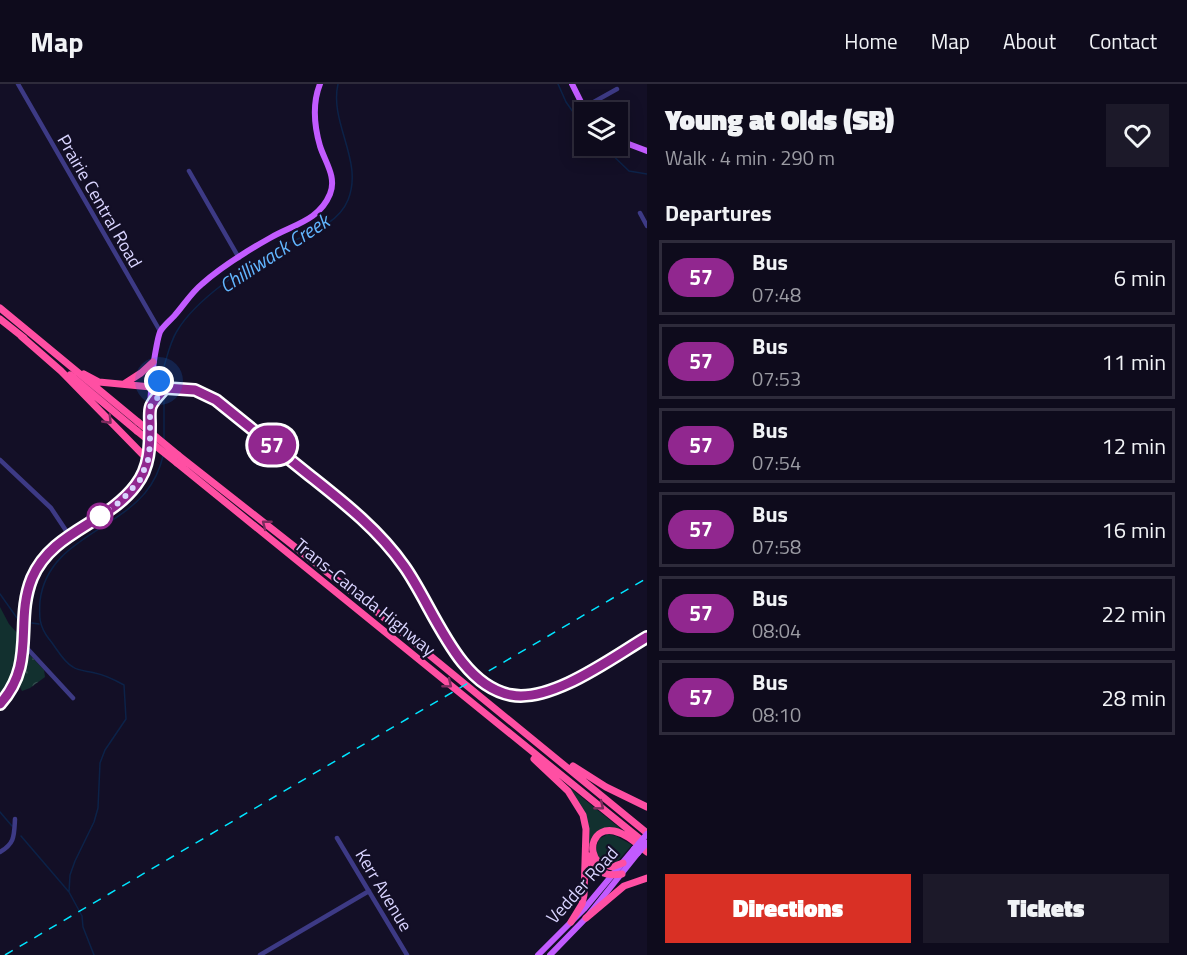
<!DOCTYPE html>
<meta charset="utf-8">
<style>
body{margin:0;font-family:"Titillium Web",sans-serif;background:#1c1929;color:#f1f3f6;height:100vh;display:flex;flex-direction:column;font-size:22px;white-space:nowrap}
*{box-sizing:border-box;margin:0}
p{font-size:20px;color:#9b9ba3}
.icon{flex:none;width:33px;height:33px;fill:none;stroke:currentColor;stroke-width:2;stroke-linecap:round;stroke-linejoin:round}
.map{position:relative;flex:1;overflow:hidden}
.side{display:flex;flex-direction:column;background:#0e0b1c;width:540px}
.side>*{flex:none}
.badge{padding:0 12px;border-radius:20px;font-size:21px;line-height:39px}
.fabs{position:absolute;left:574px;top:18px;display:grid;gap:12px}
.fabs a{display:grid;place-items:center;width:54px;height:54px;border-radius:0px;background:#0e0b1c;box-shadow:0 3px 15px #0003,0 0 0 2px #2e2b3b;font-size:30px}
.you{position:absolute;width:30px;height:30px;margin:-15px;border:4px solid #fff;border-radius:50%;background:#1a73e8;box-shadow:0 0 0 9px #1a73e833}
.map>.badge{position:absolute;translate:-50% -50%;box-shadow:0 0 0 3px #fff}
h2{padding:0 18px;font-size:22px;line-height:54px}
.round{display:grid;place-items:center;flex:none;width:63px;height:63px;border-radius:0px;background:#1c1929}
.head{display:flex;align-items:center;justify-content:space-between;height:102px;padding:0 18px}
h1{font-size:28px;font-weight:800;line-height:45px}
.action{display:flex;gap:12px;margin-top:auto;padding:12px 18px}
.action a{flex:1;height:69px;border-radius:0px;background:#d93025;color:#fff;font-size:24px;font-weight:800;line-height:69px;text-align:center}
.action a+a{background:#1c1929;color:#f1f3f6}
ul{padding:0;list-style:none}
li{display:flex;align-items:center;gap:18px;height:75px;margin:0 12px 9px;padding:0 6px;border:3px solid #2e2b3b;border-radius:0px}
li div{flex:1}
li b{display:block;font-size:22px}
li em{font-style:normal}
li .badge{min-width:66px;font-weight:700;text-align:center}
header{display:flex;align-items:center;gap:36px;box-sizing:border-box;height:84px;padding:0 30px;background:#0e0b1c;border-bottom:2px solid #2e2b3b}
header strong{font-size:28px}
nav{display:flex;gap:33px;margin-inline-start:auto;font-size:21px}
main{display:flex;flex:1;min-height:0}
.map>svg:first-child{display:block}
.green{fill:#12302f}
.park{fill:url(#park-crowns)}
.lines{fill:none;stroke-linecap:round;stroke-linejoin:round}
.stream{stroke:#0c2248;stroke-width:1.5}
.minor{stroke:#3d3a85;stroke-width:4.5}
.major{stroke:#c25bff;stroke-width:6}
.highway{stroke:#ff4fa3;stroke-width:7}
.rail{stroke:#00e5ff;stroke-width:1.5;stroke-dasharray:9 8;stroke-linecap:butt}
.major-bridge{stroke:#c25bff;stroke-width:6}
.highway-bridge{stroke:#ff4fa3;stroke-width:7}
.oneway{stroke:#7d2c5e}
.line-casing{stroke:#fff;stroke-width:14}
.line{stroke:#91278f;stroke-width:9}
.walk{stroke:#d9d4ff;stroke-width:6;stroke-dasharray:0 10.8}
.stop-dot{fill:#fff;stroke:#91278f;stroke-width:3}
.labels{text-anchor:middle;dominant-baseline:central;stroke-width:4.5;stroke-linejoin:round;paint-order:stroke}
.street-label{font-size:18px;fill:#d9d4ff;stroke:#130f26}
.water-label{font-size:20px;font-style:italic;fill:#62b6ff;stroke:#130f26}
</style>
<header>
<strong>Map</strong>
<nav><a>Home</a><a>Map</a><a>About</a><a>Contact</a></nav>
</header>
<main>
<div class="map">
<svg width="647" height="871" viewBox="0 0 647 871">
<defs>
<pattern id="park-crowns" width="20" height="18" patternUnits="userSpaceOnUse" patternTransform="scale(1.5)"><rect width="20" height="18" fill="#12302f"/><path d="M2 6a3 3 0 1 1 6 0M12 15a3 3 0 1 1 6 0" fill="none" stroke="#344d4e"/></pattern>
</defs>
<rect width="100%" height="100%" fill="#130f26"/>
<path class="green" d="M0 523 9 540 19 551C19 575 16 594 0 612Z
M564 699 631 753 606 745 589 761 588 745Z
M608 750 616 752 632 761 616 779 608 780 598 774 595 767 599 755Z"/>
<path class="park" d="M30 571 44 586 45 593 30 604 22 607 19 601Z"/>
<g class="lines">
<path class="stream" d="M558 0 566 18 585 45
M603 62 629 87 647 90
M165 292 163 286C167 273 170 258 177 247 196 215 246 182 279 164 302 151 337 143 348 116 364 77 329 39 338 0
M164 355V313
M0 510 17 534
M32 539 39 540
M0 728 12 742
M21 752 69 808 82 832 83 843 94 871
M69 808 70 791 75 777 94 738 98 724 100 679 105 666 126 635 124 601C115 596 105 591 95 589 88 587 78 587 73 583 63 578 56 563 49 555 39 542 39 533 40 517 47 458 112 448 145 409 154 398 160 385 163 372"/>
<path class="minor" d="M18 0 160 247
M583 24 617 5
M189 87 239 174
M640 129 647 142
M152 289 165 304
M151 303 195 306 216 316 354 427 384 456 405 483 434 526 453 562
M150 323 165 304
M0 376 51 424 69 451
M423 516 437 539
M24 561 73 614
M452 561C460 574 468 588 480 598 530 638 602 579 647 553
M337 754 407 871
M0 768C15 759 14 752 15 735
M260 871 369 807"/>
<path class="major" d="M572 0 586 28
M618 56 647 67
M0 620C41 574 10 519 42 475 69 438 126 432 145 387 153 367 150 345 150 324 151 304 152 285 156 265 157 260 158 253 160 248 163 242 171 236 175 231 184 221 191 209 202 200 221 183 247 167 270 154 292 141 319 137 330 110 337 93 325 78 320 62 314 41 312 20 320 0
M538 871 584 825 634 765
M550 871 586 834 638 769"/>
<path class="highway" d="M0 224 138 338
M0 235 24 254
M21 252 61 287 148 376
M84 290 99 298 151 303
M70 291 137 347
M124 300 141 289 153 278
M178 371 361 515 647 749
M177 379 645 759
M534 675 568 707 583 731 586 745 584 811 582 820 571 838
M573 682 606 703 647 723
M587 771C592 787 606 793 622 790
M623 779 612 783 599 779C586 766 594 743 614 747 627 750 637 760 647 768
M586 834 624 802 647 794"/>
<path class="rail" d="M5 871 647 494"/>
<path class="major-bridge" d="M634 765 647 750
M638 769 647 759"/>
<path class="highway-bridge" d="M138 338 178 371
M137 347 177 379"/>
</g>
<defs><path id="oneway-chevron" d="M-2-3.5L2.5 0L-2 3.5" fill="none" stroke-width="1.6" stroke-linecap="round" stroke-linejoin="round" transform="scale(1.5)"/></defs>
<g class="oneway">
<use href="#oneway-chevron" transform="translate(108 336) rotate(46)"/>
<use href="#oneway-chevron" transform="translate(266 440) rotate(-142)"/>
<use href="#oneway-chevron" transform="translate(448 600) rotate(39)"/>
<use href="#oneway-chevron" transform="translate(600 722) rotate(39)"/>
</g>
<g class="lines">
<g class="line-casing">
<path id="line" d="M0 620C37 579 14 538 32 494 52 447 107 440 136 401 150 383 150 362 150 340 150 335 149 327 151 322 154 315 161 309 165 304L195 306 216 316C247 341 278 366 309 391 343 418 378 445 404 482 433 522 457 601 511 611 552 619 613 573 647 553"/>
</g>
<use href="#line" class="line"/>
<path class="walk" d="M100 432 121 417 140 396 148 376 150 361V323L165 304 159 297"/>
</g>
<circle class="stop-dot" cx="100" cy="432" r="12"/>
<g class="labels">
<g class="street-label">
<text transform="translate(100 117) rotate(60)">Prairie Central Road</text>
<text transform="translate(365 513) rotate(39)">Trans-Canada Highway</text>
<text transform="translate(582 801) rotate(-48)">Vedder Road</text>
<text transform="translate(384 806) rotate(59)">Kerr Avenue</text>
</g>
<g class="water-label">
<text transform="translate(274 169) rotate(-33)">Chilliwack Creek</text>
</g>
</g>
</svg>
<div class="fabs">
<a><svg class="icon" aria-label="layers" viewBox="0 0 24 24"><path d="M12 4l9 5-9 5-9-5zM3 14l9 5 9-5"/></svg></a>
</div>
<div class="you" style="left:159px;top:297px"></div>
<b class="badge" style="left:272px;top:361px;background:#91278f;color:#fff">57</b>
</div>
<section class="side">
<div class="head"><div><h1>Young at Olds (SB)</h1><p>Walk · 4 min · 290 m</p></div><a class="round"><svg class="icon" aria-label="heart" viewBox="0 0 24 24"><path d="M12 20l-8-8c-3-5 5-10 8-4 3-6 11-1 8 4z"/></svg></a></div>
<h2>Departures</h2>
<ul>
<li><span class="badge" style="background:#91278f;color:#fff">57</span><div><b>Bus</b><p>07:48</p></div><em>6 min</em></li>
<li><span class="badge" style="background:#91278f;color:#fff">57</span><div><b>Bus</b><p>07:53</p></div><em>11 min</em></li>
<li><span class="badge" style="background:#91278f;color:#fff">57</span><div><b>Bus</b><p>07:54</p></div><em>12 min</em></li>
<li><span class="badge" style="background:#91278f;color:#fff">57</span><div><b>Bus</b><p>07:58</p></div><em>16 min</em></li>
<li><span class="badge" style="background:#91278f;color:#fff">57</span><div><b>Bus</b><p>08:04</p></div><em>22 min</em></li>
<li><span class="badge" style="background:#91278f;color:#fff">57</span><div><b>Bus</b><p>08:10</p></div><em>28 min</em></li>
</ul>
<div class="action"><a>Directions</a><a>Tickets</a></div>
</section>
</main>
